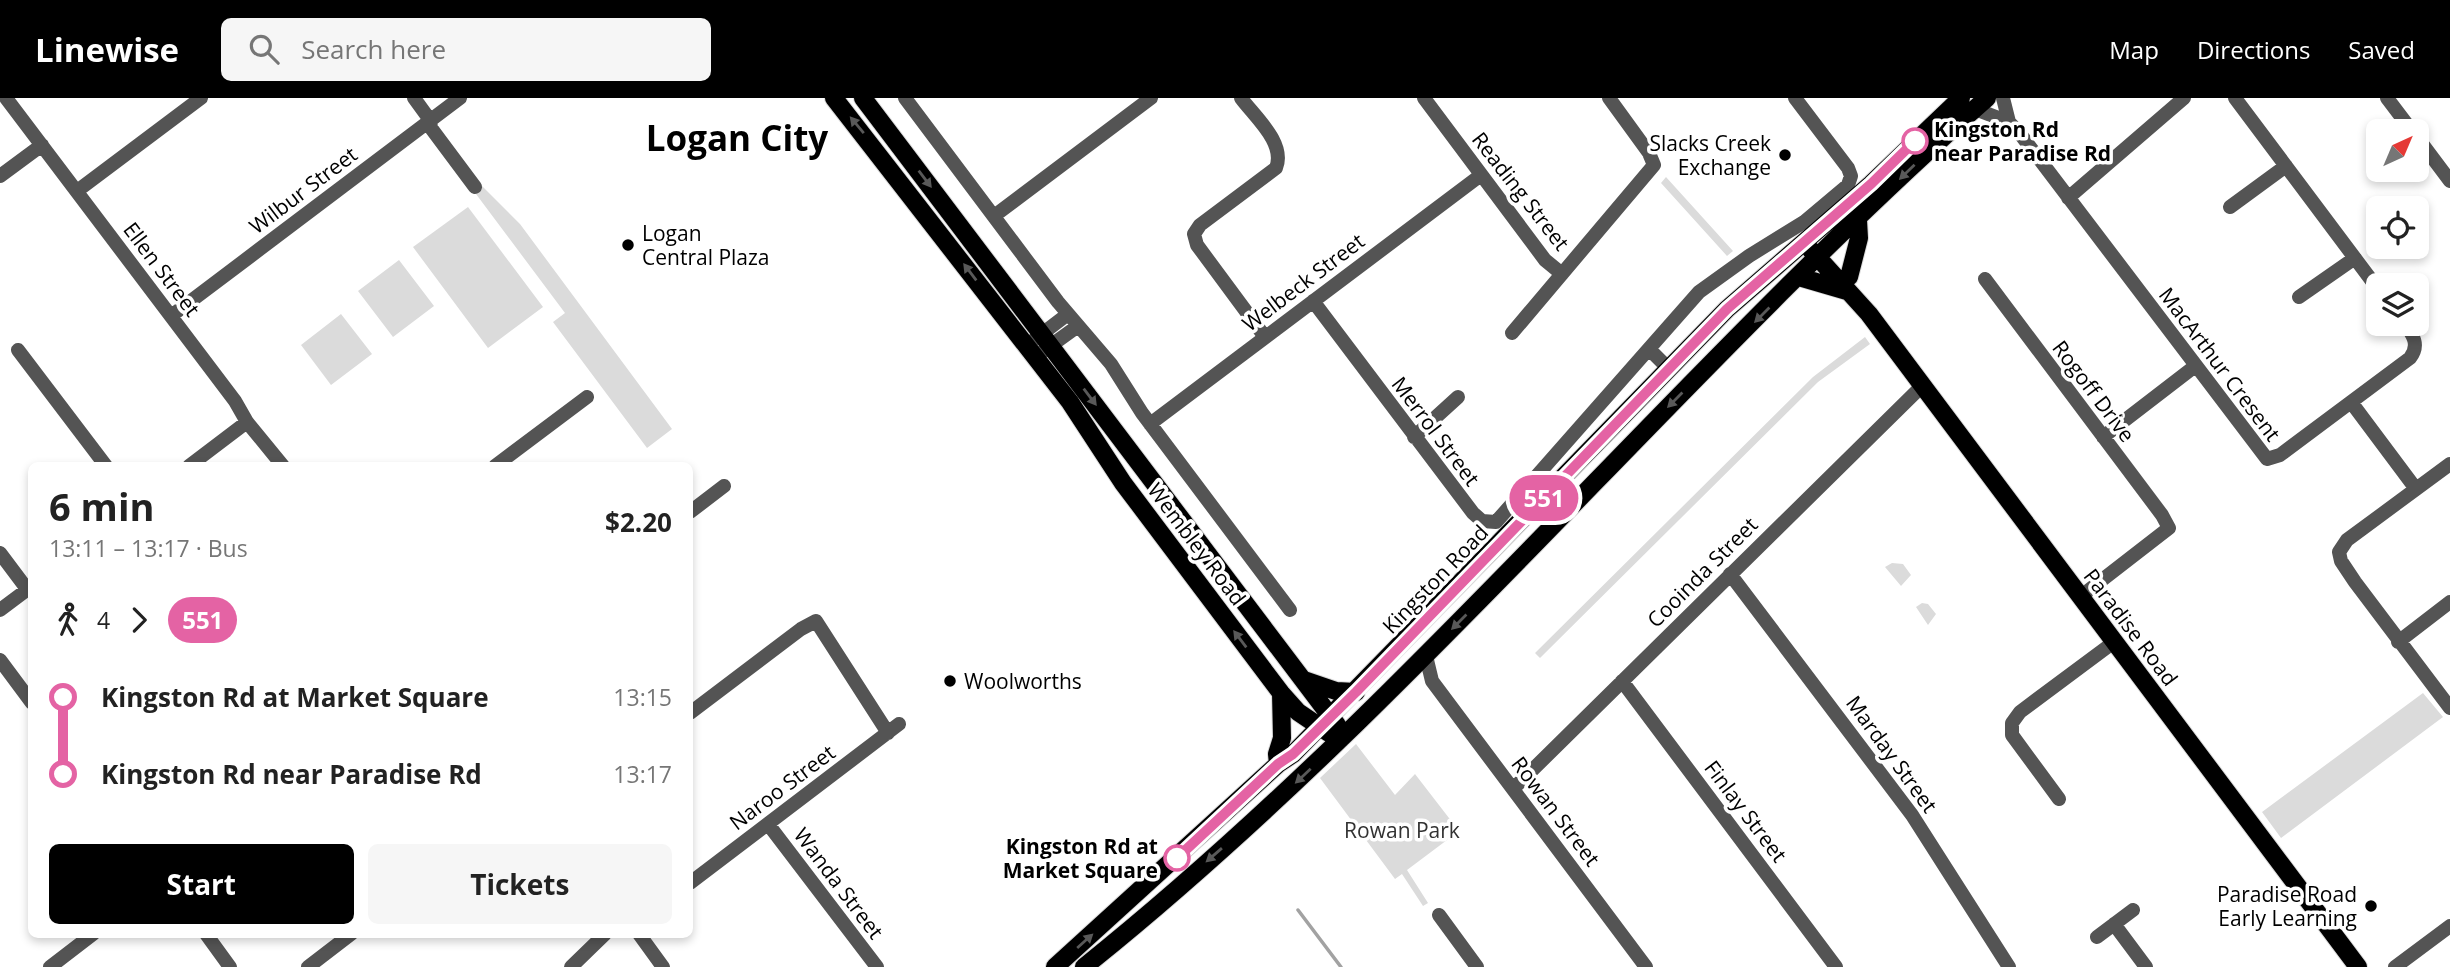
<!DOCTYPE html>
<meta charset="utf-8">
<style>
body{margin:0;font-family:"Open Sans",sans-serif;background:#f6f6f6;color:#222;height:100vh;display:flex;flex-direction:column;font-size:26px;white-space:nowrap}
*{box-sizing:border-box;margin:0}
p{font-size:23px;color:#767676}
.icon{flex:none;width:38px;height:38px;fill:none;stroke:currentColor;stroke-width:2;stroke-linecap:round;stroke-linejoin:round}
.map{position:relative;flex:1;overflow:hidden}
.panel{position:absolute;left:28px;top:364px;width:665px;height:476px;display:flex;flex-direction:column;background:#fff;border-radius:10px;box-shadow:0 4px 10px #0003}
.panel>*{flex:none}
.badge{padding:0 14px;border-radius:23px;font-size:24px;line-height:46px}
.needle{width:46px;rotate:44deg}
.buttons{position:absolute;left:2366px;top:21px;display:grid;gap:14px}
.buttons a{display:grid;place-items:center;width:63px;height:63px;border-radius:10px;background:#fff;box-shadow:0 4px 10px #0003;font-size:35px}
.map>.badge{position:absolute;translate:-50% -50%;box-shadow:0 0 0 4px #fff}
.legs{display:flex;align-items:center;gap:10px;height:77px;padding:0 21px;font-size:23px}
.legs p{margin-inline-start:auto}
.summary{display:flex;align-items:center;justify-content:space-between;height:119px;padding:0 21px}
h1{font-size:38px;font-weight:700;line-height:52px}
.primary-button{display:flex;gap:14px;margin-top:auto;padding:14px 21px}
.primary-button a{flex:1;height:80px;border-radius:10px;background:#000;color:#fff;font-size:28px;font-weight:700;line-height:80px;text-align:center}
.primary-button a+a{background:#f6f6f6;color:#222}
ul{padding:0 21px;list-style:none}
li{display:flex;align-items:center;gap:24px;height:77px;font-size:26px}
li i{display:grid;place-items:center;width:10px;height:100%;margin:0 9px;background:currentColor}
li i::after{content:'';width:18px;height:18px;margin:-9px;border:5px solid;border-radius:50%;background:#fff}
li p{margin-inline-start:auto}
li:first-child i{background:linear-gradient(#0000 50%,currentColor 0)}
li:last-child i{background:linear-gradient(currentColor 50%,#0000 0)}
header{display:flex;align-items:center;gap:42px;box-sizing:border-box;height:98px;padding:0 35px;background:#000;color:#fff}
header strong{font-size:33px}
nav{display:flex;gap:38px;margin-inline-start:auto;font-size:24px}
.search{width:490px;height:63px;background:#f6f6f6;display:flex;align-items:center;gap:18px;box-sizing:border-box;padding:0 24px;border-radius:10px;color:#767676;font-size:26px}
.map>svg:first-child{display:block}
.green{fill:#dbdbdb}
.lines{fill:none;stroke-linecap:round;stroke-linejoin:round}
.stream{stroke:#a2a2a2;stroke-width:3.5}
.major-casing{stroke:#dbdbdb;stroke-width:20}
.minor{stroke:#545454;stroke-width:14}
.major{stroke:#000;stroke-width:18}
.oneway{fill:#595959}
.line-1-casing{stroke:#fff;stroke-width:16}
.line-1{stroke:#e463a4;stroke-width:10}
.stop-1-dot{fill:#fff;stroke:#e463a4;stroke-width:3.5}
.poi-dot{fill:#000;stroke:#fff;stroke-width:2.5}
.labels{text-anchor:middle;dominant-baseline:central;stroke-width:7;stroke-linejoin:round;paint-order:stroke}
.stop-label{font-size:21px;font-weight:bold;fill:#000;stroke:#fff;text-anchor:start}
.poi-label{font-size:21px;fill:#000;stroke:#fff;text-anchor:end}
.street-label{font-size:21px;fill:#000;stroke:#fff}
.park-label{font-size:21px;fill:#323232;stroke:#fff}
.town-label{font-size:35px;font-weight:bold;fill:#000;stroke:#fff}
</style>
<header>
<strong>Linewise</strong>
<div class="search"><svg class="icon" aria-label="search" viewBox="0 0 24 24"><circle cx="10" cy="10" r="6"/><path d="M15 15l6 6"/></svg>Search here</div>
<nav><a>Map</a><a>Directions</a><a>Saved</a></nav>
</header>
<div class="map">
<svg width="2450" height="869" viewBox="0 0 2450 869">
<rect width="100%" height="100%" fill="#fff"/>
<path class="green" d="M1666 79 1733 153 1727 158 1661 85Z
M480 86 520 126 672 331 647 350 553 224 565 215 473 92Z
M468 109 543 209 488 250 413 149Z
M399 162 434 208 393 239 358 193Z
M341 216 372 256 331 287 301 247Z
M1865 239 1870 246 1818 284 1540 560 1535 555 1813 279Z
M1892 465 1903 466 1911 477 1901 488 1885 469Z
M1922 505 1928 506 1936 516 1928 527 1916 509Z
M2423 595 2443 619 2281 740 2262 714Z
M1356 646 1395 697 1415 676 1459 733 1407 772 1428 805 1423 808 1402 776 1395 781 1320 680Z"/>
<g class="lines">
<path class="stream" d="M1298 812 1341 869"/>
<g class="major-casing">
<path id="major" d="M834 0 1070 304 1123 385 1281 595 1298 614 1329 635
M863 0 1337 627
M1811 152 1869 216 2358 869
M1799 179 1847 193
M1849 179 1859 140 1858 122
M1304 582 1336 593 1356 594
M1278 666 1277 656 1282 640 1281 595
M1055 869 1278 666 1293 656 1727 211 1871 86 1961 0
M1084 869C1411 607 1674 277 1987 0"/>
</g>
<path class="minor" d="M6 0 235 303 247 324 283 368
M414 0 430 22 431 30 475 89
M905 0 1058 204 1111 266 1142 315 1290 512
M1241 0C1255 19 1286 45 1276 70L1200 127 1194 136 1197 147 1265 239
M1424 0 1545 162 1562 176
M2003 0 2009 24
M2235 0 2378 191
M2387 0 2412 33
M1975 11 2009 24 2021 37 2267 361 2280 357 2410 260C2420 247 2413 237 2405 226
M2417 39 2450 83
M0 78 42 47
M77 93 201 0
M2068 100 2184 0
M2230 109 2286 68
M994 118 1151 0
M1985 181 2162 417 2169 430 2080 499
M2299 199 2355 160
M1313 203 1473 415 1482 423 1496 424 1699 194 1749 158 1804 124 1848 87 1851 78 1848 70 1795 0
M171 218 460 0
M1512 235 1654 67 1649 55 1609 0
M1026 248 1068 216
M1649 251 1669 271
M18 252 106 368
M1042 254 1078 228
M2351 304 2416 391
M1150 326 1481 77
M1414 339 1458 299
M2103 339 2194 269
M2450 366 2347 442 2339 454 2341 463 2355 484 2450 610
M189 368 247 324
M495 368 587 299
M690 414 724 388
M0 455 27 491
M1730 476 1912 717 2009 869
M0 512 32 488
M2398 544 2450 504
M1426 558 1432 583 1646 869
M0 562 32 605
M1622 583 1836 869
M690 615 801 531 816 523 888 635
M1513 691 1922 288
M2059 701 2012 637V625L2020 614 2114 544
M768 726 877 869
M690 785 899 626
M1439 817 1477 869
M2114 826 2146 869
M206 836 230 869
M639 836 663 869
M2097 839 2133 812
M50 869 93 836
M308 869 351 836
M571 869 605 836
M2395 869 2450 828"/>
<use href="#major" class="major"/>
</g>
<defs><path id="oneway-solid" d="M-6-.8H1V-3.2L6.5 0L1 3.2V.8H-6Z" transform="scale(1.75)"/></defs>
<g class="oneway">
<use href="#oneway-solid" transform="translate(857 27) rotate(-130)"/>
<use href="#oneway-solid" transform="translate(1907 74) rotate(136)"/>
<use href="#oneway-solid" transform="translate(925 81) rotate(53)"/>
<use href="#oneway-solid" transform="translate(970 174) rotate(-127)"/>
<use href="#oneway-solid" transform="translate(1762 217) rotate(135)"/>
<use href="#oneway-solid" transform="translate(1090 299) rotate(53)"/>
<use href="#oneway-solid" transform="translate(1675 302) rotate(135)"/>
<use href="#oneway-solid" transform="translate(1459 524) rotate(135)"/>
<use href="#oneway-solid" transform="translate(1240 541) rotate(-127)"/>
<use href="#oneway-solid" transform="translate(1303 678) rotate(137)"/>
<use href="#oneway-solid" transform="translate(1214 757) rotate(139)"/>
<use href="#oneway-solid" transform="translate(1085 843) rotate(-42)"/>
</g>
<g class="lines">
<g class="line-1-casing">
<path id="line-1" d="M1177 760 1278 666 1293 656 1356 594 1727 211 1871 86 1915 43"/>
</g>
<use href="#line-1" class="line-1"/>
</g>
<g class="stop-1-dot">
<circle cx="1915" cy="43" r="12"/>
<circle cx="1177" cy="760" r="12"/>
</g>
<g class="poi-dot">
<circle cx="1785" cy="57" r="7"/>
<circle cx="628" cy="147" r="7"/>
<circle cx="950" cy="583" r="7"/>
<circle cx="2371" cy="808" r="7"/>
</g>
<g class="labels">
<g class="stop-label">
<text x="1934" y="31">Kingston Rd<tspan x="1934" dy="24">near Paradise Rd</tspan></text>
<text x="1158" y="748" text-anchor="end">Kingston Rd at<tspan x="1158" dy="24">Market Square</tspan></text>
</g>
<g class="poi-label">
<text x="1771" y="45">Slacks Creek<tspan x="1771" dy="24">Exchange</tspan></text>
<text x="642" y="135" text-anchor="start">Logan<tspan x="642" dy="24">Central Plaza</tspan></text>
<text x="964" y="583" text-anchor="start">Woolworths</text>
<text x="2357" y="796">Paradise Road<tspan x="2357" dy="24">Early Learning</tspan></text>
</g>
<g class="street-label">
<text transform="translate(303 92) rotate(-37)">Wilbur Street</text>
<text transform="translate(1521 93) rotate(52)">Reading Street</text>
<text transform="translate(162 171) rotate(53)">Ellen Street</text>
<text transform="translate(1303 184) rotate(-37)">Welbeck Street</text>
<text transform="translate(2220 266) rotate(53)">MacArthur Cresent</text>
<text transform="translate(2094 293) rotate(53)">Rogoff Drive</text>
<text transform="translate(1436 333) rotate(53)">Merrol Street</text>
<text transform="translate(1197 446) rotate(53)">Wembley Road</text>
<text transform="translate(1702 474) rotate(-45)">Cooinda Street</text>
<text transform="translate(1435 481) rotate(-46)">Kingston Road</text>
<text transform="translate(2131 529) rotate(53)">Paradise Road</text>
<text transform="translate(1892 656) rotate(54)">Marday Street</text>
<text transform="translate(782 689) rotate(-37)">Naroo Street</text>
<text transform="translate(1556 713) rotate(53)">Rowan Street</text>
<text transform="translate(1746 713) rotate(53)">Finlay Street</text>
<text transform="translate(839 785) rotate(53)">Wanda Street</text>
</g>
<g class="park-label">
<text x="1402" y="732">Rowan Park</text>
</g>
<g class="town-label">
<text x="737" y="39">Logan City</text>
</g>
</g>
</svg>
<div class="buttons">
<a><svg class="needle" viewBox="-14 -14 28 28"><path d="M0-13l5 13h-10z" fill="#e53935"/><path d="M0 13l5-13h-10z" fill="#767676"/></svg></a>
<a><svg class="icon" aria-label="locate" viewBox="0 0 24 24"><circle cx="12" cy="12" r="6"/><path d="M12 2v4M12 18v4M2 12h4M18 12h4"/></svg></a>
<a><svg class="icon" aria-label="layers" viewBox="0 0 24 24"><path d="M12 4l9 5-9 5-9-5zM3 14l9 5 9-5"/></svg></a>
</div>
<b class="badge" style="left:1544px;top:400px;background:#e463a4;color:#fff">551</b>
<section class="panel">
<div class="summary"><div><h1>6 min</h1><p>13:11 – 13:17 · Bus</p></div><b>$2.20</b></div>
<div class="legs"><svg class="icon" aria-label="walk" viewBox="0 0 24 24"><circle cx="13" cy="4" r="2"/><path d="M13 8l-2 6 4 7M11 14l-3 7M7 12l3-4h3l4 4"/></svg>4<svg class="icon" aria-label="forward" viewBox="0 0 24 24"><path d="M9 5l7 7-7 7"/></svg><b class="badge" style="background:#e463a4;color:#fff">551</b></div>
<ul>
<li><i style="color:#e463a4"></i><b>Kingston Rd at Market Square</b><p>13:15</p></li>
<li><i style="color:#e463a4"></i><b>Kingston Rd near Paradise Rd</b><p>13:17</p></li>
</ul>
<div class="primary-button"><a>Start</a><a>Tickets</a></div>
</section>
</div>
